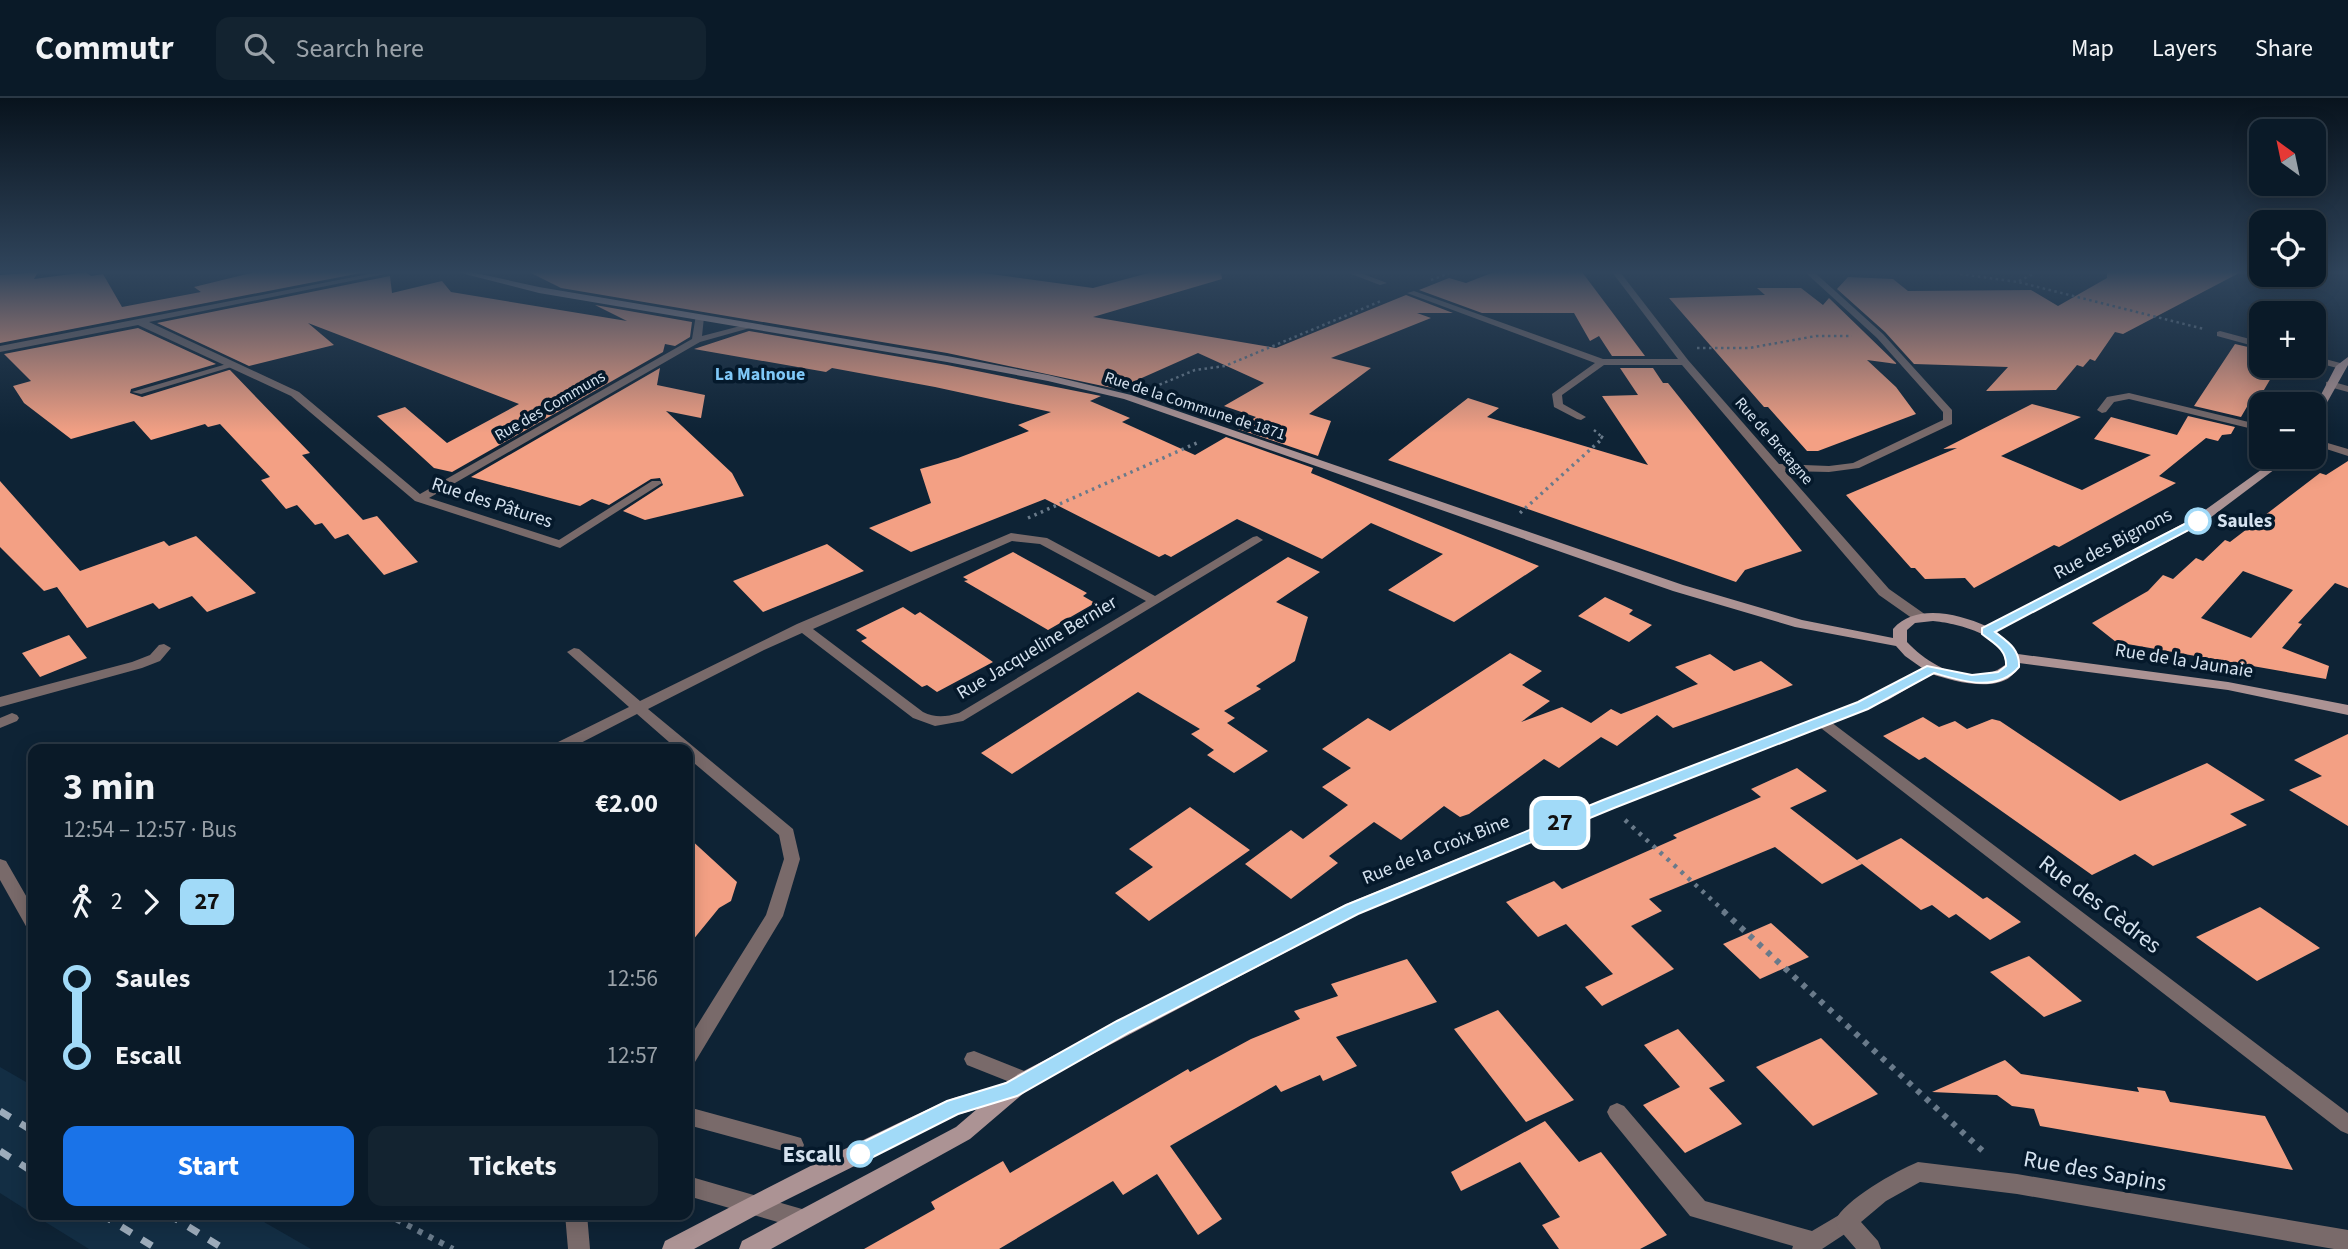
<!DOCTYPE html>
<meta charset="utf-8">
<style>
body{margin:0;font-family:"Source Sans 3",sans-serif;background:#132330;color:#f1f3f6;height:100vh;display:flex;flex-direction:column;font-size:26px;white-space:nowrap}
*{box-sizing:border-box;margin:0}
p{font-size:23px;color:#99a1a8}
.icon{flex:none;width:38px;height:38px;fill:none;stroke:currentColor;stroke-width:2;stroke-linecap:round;stroke-linejoin:round}
.map{position:relative;flex:1;overflow:hidden}
.details{position:absolute;left:28px;top:646px;width:665px;height:476px;display:flex;flex-direction:column;background:#0a1a28;border-radius:14px;box-shadow:0 4px 18px #0003,0 0 0 2px #2a3845}
.details>*{flex:none}
.badge{padding:0 14px;border-radius:10px;font-size:24px;line-height:46px}
.needle{width:46px;rotate:327deg}
.controls{position:absolute;left:2249px;top:21px;display:grid;gap:14px}
.controls a{display:grid;place-items:center;width:77px;height:77px;border-radius:14px;background:#0a1a28;box-shadow:0 4px 18px #0003,0 0 0 2px #2a3845;font-size:35px}
.map>.badge{position:absolute;translate:-50% -50%;box-shadow:0 0 0 4px #fff}
.legs{display:flex;align-items:center;gap:10px;height:77px;padding:0 35px;font-size:23px}
.legs p{margin-inline-start:auto}
.summary{display:flex;align-items:center;justify-content:space-between;height:119px;padding:0 35px}
h1{font-size:38px;font-weight:700;line-height:52px}
.button{display:flex;gap:14px;margin-top:auto;padding:14px 35px}
.button a{flex:1;height:80px;border-radius:14px;background:#1a73e8;color:#fff;font-size:28px;font-weight:700;line-height:80px;text-align:center}
.button a+a{background:#132330;color:#f1f3f6}
ul{padding:0 35px;list-style:none}
li{display:flex;align-items:center;gap:24px;height:77px;font-size:26px}
li i{display:grid;place-items:center;width:10px;height:100%;margin:0 9px;background:currentColor}
li i::after{content:'';width:18px;height:18px;margin:-9px;border:5px solid;border-radius:50%;background:#0a1a28}
li p{margin-inline-start:auto}
li:first-child i{background:linear-gradient(#0000 50%,currentColor 0)}
li:last-child i{background:linear-gradient(currentColor 50%,#0000 0)}
header{display:flex;align-items:center;gap:42px;box-sizing:border-box;height:98px;padding:0 35px;background:#0a1a28;border-bottom:2px solid #2a3845}
header strong{font-size:33px}
nav{display:flex;gap:38px;margin-inline-start:auto;font-size:24px}
.search{width:490px;height:63px;background:#132330;display:flex;align-items:center;gap:18px;box-sizing:border-box;padding:0 24px;border-radius:14px;color:#99a1a8;font-size:26px}
.map>svg:first-child{display:block}
.built{fill:#132e44}
.building{fill:#f3a084;fill-rule:evenodd}
.lines{fill:none;stroke-linecap:round;stroke-linejoin:round}
.path-far3{stroke:#697a8a;stroke-width:2.5;stroke-dasharray:2.5 3.5;stroke-linecap:butt}
.path-far2{stroke:#697a8a;stroke-width:3.5;stroke-dasharray:2.5 4.5;stroke-linecap:butt}
.path-far1{stroke:#697a8a;stroke-width:4.5;stroke-dasharray:3.5 6;stroke-linecap:butt}
.path{stroke:#697a8a;stroke-width:6;stroke-dasharray:5 7;stroke-linecap:butt}
.lane{fill:#796a6a;fill-rule:evenodd}
.street{fill:#796a6a;fill-rule:evenodd}
.secondary{fill:#ac9394;fill-rule:evenodd}
.rail{stroke:#9dacbb;stroke-width:7;stroke-dasharray:12 12;stroke-linecap:butt}
.line-1{fill:#a1daf8;stroke:#fff;stroke-width:2}
.stop-1-dot{fill:#fff;stroke:#a1daf8;stroke-width:3.5}
.labels{text-anchor:middle;dominant-baseline:central;stroke-width:7;stroke-linejoin:round;paint-order:stroke}
.far-street-label{font-size:16px;fill:#d5e2ef;stroke:#05192b}
.far-neighbourhood-label{font-size:18px;font-weight:bold;fill:#7fc8f8;stroke:#05192b}
.street-label{font-size:19px;fill:#d5e2ef;stroke:#05192b}
.stop-label{font-size:19px;font-weight:bold;fill:#d5e2ef;stroke:#05192b;text-anchor:start}
.near-street-label{font-size:23px;fill:#d5e2ef;stroke:#05192b}
.near-stop-label{font-size:23px;font-weight:bold;fill:#d5e2ef;stroke:#05192b;text-anchor:end}
</style>
<header>
<strong>Commutr</strong>
<div class="search"><svg class="icon" aria-label="search" viewBox="0 0 24 24"><circle cx="10" cy="10" r="6"/><path d="M15 15l6 6"/></svg>Search here</div>
<nav><a>Map</a><a>Layers</a><a>Share</a></nav>
</header>
<div class="map">
<svg width="2348" height="1151" viewBox="0 0 2348 1151">
<rect width="100%" height="100%" fill="#0e2335"/>
<path class="built" d="M0 969 33 988V1116L0 1095Z
M34 1117H252L311 1151H89Z"/>
<path class="building" d="M38 174 34 181 86 174 91 178 103 176 122 209 201 194 194 189 255 174H366L0 245V177Z
M529 174H977L1093 190 1152 174H1221L1222 181 1093 219 1276 250 1406 197 1453 215H1417L1431 220 1331 260 1371 270 1309 316 1331 323 1318 358 1238 331 1256 319 1224 308 1264 285 1198 255 1117 291 947 255 561 190Z
M1494 174H1582L1645 258H1612L1599 238 1590 243 1574 215H1482L1419 192 1449 180 1466 185Z
M2107 174H2241L2123 236 2115 234 2095 263 2090 261 2083 269 2077 267 2056 292 1986 293 2008 269 1914 266 1885 234 1837 191 1848 179 1893 181 1908 193 2031 192 2058 208 2107 180Z
M390 178 392 195 442 183 451 194 627 223 595 207 692 224 690 239 675 248 665 246 663 254 452 374 434 370 377 318 405 309 447 345 519 306 308 225 334 247 249 268 157 225Z
M1757 190H1801L1823 207 1829 200 1897 266 1867 262 1896 289 1916 316 1818 353H1807L1768 309H1764L1669 200 1765 197Z
M138 230 216 266 131 291 130 295 142 299 229 272H230L310 355 302 357 363 422 377 418 418 464 384 477 348 436 335 441 322 425 315 427 297 407 286 411 261 382 270 379 220 326 208 329 205 326 151 342 134 323 71 341 24 305 13 288 31 283 4 256Z
M749 233 947 267 1101 298 1090 303 1130 320 1122 324 1195 357 1226 339 1313 370 1311 375 1539 468 1454 524 1388 492 1443 456 1371 425 1322 461 1237 421 1171 459 1165 456 1159 459 1045 401 911 454 869 430 931 405 920 371 958 360 1029 333 1018 327 1051 314 935 289 832 270 826 274 694 251Z
M2235 246 2261 252V268H2278L2261 297 2255 295 2241 319 2194 308Z
M660 270 657 287 705 297 701 320 666 313 732 375 744 398 645 422 623 413 663 387 660 380 651 381 609 407 592 401 580 408 471 379Z
M1620 270H1653L1663 285H1668L1802 453 1745 472 1736 484 1388 362 1468 300 1499 310 1487 319 1648 367 1602 298 1638 297Z
M2032 306 2081 319 2001 358 2082 392 2151 357 2094 341 2111 319 2177 337 2188 318 2235 329 2231 336 2222 337 2218 343 2206 340 2159 378 2176 385 2059 449 2054 447 1974 490 1965 480 1925 481 1915 470H1911L1846 397 1957 350 1943 351Z
M2348 363V490L2335 485 2298 525 2302 526 2282 550 2329 568 2326 581 2116 544 2092 525 2148 493 2163 477 2173 481 2196 460 2203 463 2225 442 2230 444 2320 375 2326 377ZM2243 473 2293 492 2251 540 2201 520Z
M0 383 80 473 164 443 169 448 196 438 256 495 207 514 192 498 159 511 153 505 87 530 57 489 44 493 0 449Z
M827 446 864 473 763 514 733 483Z
M1013 454 1087 495 1083 498 1095 505 1048 532 964 483 968 482 963 479Z
M1288 459 1320 474 1276 504 1308 519 1295 563 1256 588 1261 591 1224 613 1235 620 1227 625 1268 653 1234 675 1207 657 1214 652 1191 636 1200 631 1138 594 1012 676 981 655Z
M1605 499 1633 512 1629 516 1652 527 1629 544 1578 518Z
M903 509 915 517 920 514 993 564 937 594 927 587 922 589 861 543 867 540 856 532Z
M69 537 87 560 40 579 22 555Z
M1510 555 1542 573 1522 587 1550 603 1521 624 1562 609 1591 625 1611 611 1621 616 1698 586 1675 569 1710 556 1734 573 1761 563 1793 587 1673 630 1657 617 1617 648 1601 639 1559 670 1544 661 1469 716 1460 719 1444 708 1401 742 1374 724 1329 758 1338 765 1291 801 1245 766 1291 732 1303 741 1348 707 1322 689 1351 670 1322 651 1368 620 1390 633Z
M1923 619 1939 629 1955 623 1967 631 1992 621 2000 623 2120 703 2207 665 2265 702 2230 716 2247 727 2153 768 2135 756 2092 777 1925 659 1919 662 1883 638Z
M2348 636V728L2289 692 2322 678 2294 662Z
M1797 670 1827 693 1790 710 1862 766 1822 786 1775 749 1649 801 1662 813 1631 828 1674 871 1602 908 1585 889 1613 876 1566 826 1538 839 1506 804 1554 783 1562 791 1677 740 1673 737 1761 699 1751 691Z
M1190 709 1250 752 1149 823 1115 795 1153 769 1129 751Z
M688 739 737 784 731 803 719 810 688 848Z
M1901 740 1983 801 1987 799 2021 824 1990 842 1956 816 1949 820 1932 807 1921 812 1857 762Z
M2260 809 2320 850 2257 883 2196 839Z
M1771 825 1809 859 1760 881 1723 846Z
M2029 858 2082 903 2044 919 1990 874Z
M1407 861 1437 904 1336 939 1357 968 1323 983 1320 977 1281 994 1276 987 1170 1048 1222 1121 1198 1137 1157 1076 1123 1097 1113 1083 999 1151H864L935 1111 931 1104 1003 1063 1010 1075 1188 971 1190 974 1251 941 1300 921 1294 913 1338 898 1331 886Z
M1498 912 1574 1002 1526 1024 1454 931Z
M1678 931 1725 983 1709 990 1742 1026 1685 1055 1643 1007 1680 989 1644 947Z
M1821 940 1878 996 1813 1028 1756 969Z
M2005 962 2021 976 2139 994 2137 989 2165 993 2170 1004 2265 1018 2293 1072 2040 1028 2034 1011 2012 1008 1997 997 1932 994Z
M1545 1023 1579 1064 1601 1054 1667 1137 1640 1151H1559L1542 1127 1560 1119 1520 1064 1461 1093 1451 1074Z"/>
<g class="lines">
<path class="path-far3" d="M1960 176 2018 184 2204 231
M1431 182 1452 174
M2019 183 2037 174
M1697 250H1749L1816 238H1852
M1154 289 1195 272 1225 268 1381 203
M1594 332 1602 339"/>
<path class="path-far2" d="M1520 415 1603 340 1600 338
M1028 420 1199 344"/>
<path class="path-far1" d="M1625 722 1725 814"/>
<path class="path" d="M1723 813 1986 1056
M386 1116 453 1151"/>
<path class="lane" d="M2220 233 2261 244V250L2217 238V234Z
M2314 258 2344 266 2346 268 2341 271 2314 264Z
M230 265 238 267 141 296 132 294Z
M2129 295 2261 327V333L2129 301 2114 304 2106 314 2102 315 2097 312 2107 299Z
M2314 341 2348 351V358L2314 347Z
M1011 435 1047 440 1155 498 1253 439 1257 438 1263 442 963 623 935 628 913 620 802 535 764 552 648 611 793 731 800 761 783 818 695 964 688 966V942L766 817 784 761 779 737 688 660V651H677L637 616 569 651H549L552 647 629 609 567 554 574 550 579 551 640 603 797 526ZM1012 443 1040 446 1146 503 959 615C946 619 935 620 923 614L813 531Z
M164 546 171 550 160 563 142 570 0 609V599L132 564 150 557 159 547Z
M12 615 17 617 19 620 17 623 0 630V620Z
M974 953 1032 976 1035 982 1032 988 1025 990 967 967 964 961 967 955Z
M1617 1005 1624 1008 1705 1103 1812 1133 1846 1113 1854 1116 1857 1123 1854 1130 1822 1151H1792L1793 1148 1690 1118 1610 1020 1607 1014 1610 1008Z"/>
<path class="street" d="M379 174H395L149 224 299 294 420 396 692 241 696 217 704 219 702 238 752 225 757 228 700 244 429 400 559 442 652 383H660L662 385 560 450 415 403 291 298 138 227 0 254V248Z
M1346 174H1358L1387 185 1380 187Z
M1612 174H1620L1688 262 1779 366 1829 368 1853 365 1943 322V314L1877 240 1805 174H1814L1883 236 1952 312V326L1859 370 1829 374 1785 373 1889 491 1926 517 1928 520 1926 523H1916L1879 497 1682 267H1604L1562 297 1563 306 1586 319 1581 322 1577 321 1554 309 1552 296 1595 265 1407 195 1414 193 1603 261H1678Z
M1936 174H1946L1940 177Z
M2330 283 2348 288V294L2326 288V284Z
M1822 619 1827 621 2348 1015V1036L2341 1033 1817 627 1815 624Z
M0 761 6 763 33 810V832L27 830 0 782Z
M688 1009 794 1038 801 1040 804 1047 801 1054 794 1056 688 1027Z
M1918 1064 2017 1076 2348 1132V1151H2334L2017 1096 1920 1084 1886 1103 1861 1124 1878 1143 1881 1151H1856L1838 1130 1835 1123C1844 1102 1896 1073 1918 1064Z
M688 1078 802 1111 810 1114 813 1121 810 1128 802 1131 688 1098Z
M565 1116H587L590 1151H568Z"/>
<path class="secondary" d="M457 174H471L539 189 947 258 1048 277 1131 297 1683 487 1802 522 1893 540V531C1916 505 1958 516 1986 528L2194 420 2279 359H2291L2202 426 1996 533 2011 547 2018 556 2228 584 2348 607V617L2228 592 2019 565C2011 599 1954 584 1932 576L1888 602 1614 710 1358 816 1032 988 970 1041 771 1151H739L742 1143 956 1029 977 1011 957 1017 764 1113 694 1151H662L665 1143C757 1095 849 1047 944 1004 968 993 998 993 1018 976L1346 806 1602 702 1878 596 1922 570 1905 558 1896 548 1795 529 1673 493 1124 301 1048 283 947 264 539 195ZM1933 523C1955 525 2009 537 2005 567 1974 591 1931 570 1907 544V532L1915 525Z
M2348 259V267L2319 319 2314 322V310L2336 268Z"/>
<path class="rail" d="M0 1013 33 1033
M0 1053 33 1074
M101 1116 157 1151
M168 1116 224 1151"/>
</g>
<linearGradient id="sky" x2="0" y2="1"><stop stop-color="#08131d"/><stop offset="0.52" stop-color="#30455c"/><stop offset="1" stop-color="#30455c" stop-opacity="0"/></linearGradient>
<rect width="2348" height="335" fill="url(#sky)"/>
<path class="line-1" d="M2198 419 2202 420V425L1995 534C2008 544 2020 551 2019 569 1997 595 1961 583 1934 575L1868 611 1614 710 1358 816 1130 934 1017 998 958 1016 867 1062 860 1065 853 1062 850 1056 853 1049 947 1003 1006 985 1117 923 1346 807 1603 702 1858 604 1927 568 1972 577 1998 574 2006 568C2007 551 1993 545 1982 536V530Z"/>
<g class="stop-1-dot">
<circle cx="2198" cy="423" r="12"/>
<circle cx="860" cy="1056" r="12"/>
</g>
<g class="labels">
<g class="far-street-label">
<text transform="translate(550 308) rotate(-30)">Rue des Communs</text>
<text transform="translate(1195 308) rotate(18)">Rue de la Commune de 1871</text>
<text transform="translate(1774 343) rotate(49)">Rue de Bretagne</text>
</g>
<g class="far-neighbourhood-label">
<text x="760" y="276">La Malnoue</text>
</g>
<g class="street-label">
<text transform="translate(492 405) rotate(18)">Rue des Pâtures</text>
<text transform="translate(2113 446) rotate(-28)">Rue des Bignons</text>
<text transform="translate(1037 550) rotate(-31)">Rue Jacqueline Bernier</text>
<text transform="translate(2184 563) rotate(9)">Rue de la Jaunaie</text>
<text transform="translate(1436 752) rotate(-22)">Rue de la Croix Bine</text>
</g>
<g class="stop-label">
<text x="2217" y="423">Saules</text>
</g>
<g class="near-street-label">
<text transform="translate(2100 806) rotate(37)">Rue des Cèdres</text>
<text transform="translate(2095 1073) rotate(10)">Rue des Sapins</text>
</g>
<g class="near-stop-label">
<text x="841" y="1056">Escall</text>
</g>
</g>
</svg>
<div class="controls">
<a><svg class="needle" viewBox="-14 -14 28 28"><path d="M0-13l5 13h-10z" fill="#e53935"/><path d="M0 13l5-13h-10z" fill="#99a1a8"/></svg></a>
<a><svg class="icon" aria-label="locate" viewBox="0 0 24 24"><circle cx="12" cy="12" r="6"/><path d="M12 2v4M12 18v4M2 12h4M18 12h4"/></svg></a>
<a>+</a>
<a>−</a>
</div>
<b class="badge" style="left:1560px;top:725px;background:#a1daf8;color:#111">27</b>
<section class="details">
<div class="summary"><div><h1>3 min</h1><p>12:54 – 12:57 · Bus</p></div><b>€2.00</b></div>
<div class="legs"><svg class="icon" aria-label="walk" viewBox="0 0 24 24"><circle cx="13" cy="4" r="2"/><path d="M13 8l-2 6 4 7M11 14l-3 7M7 12l3-4h3l4 4"/></svg>2<svg class="icon" aria-label="forward" viewBox="0 0 24 24"><path d="M9 5l7 7-7 7"/></svg><b class="badge" style="background:#a1daf8;color:#111">27</b></div>
<ul>
<li><i style="color:#a1daf8"></i><b>Saules</b><p>12:56</p></li>
<li><i style="color:#a1daf8"></i><b>Escall</b><p>12:57</p></li>
</ul>
<div class="button"><a>Start</a><a>Tickets</a></div>
</section>
</div>
